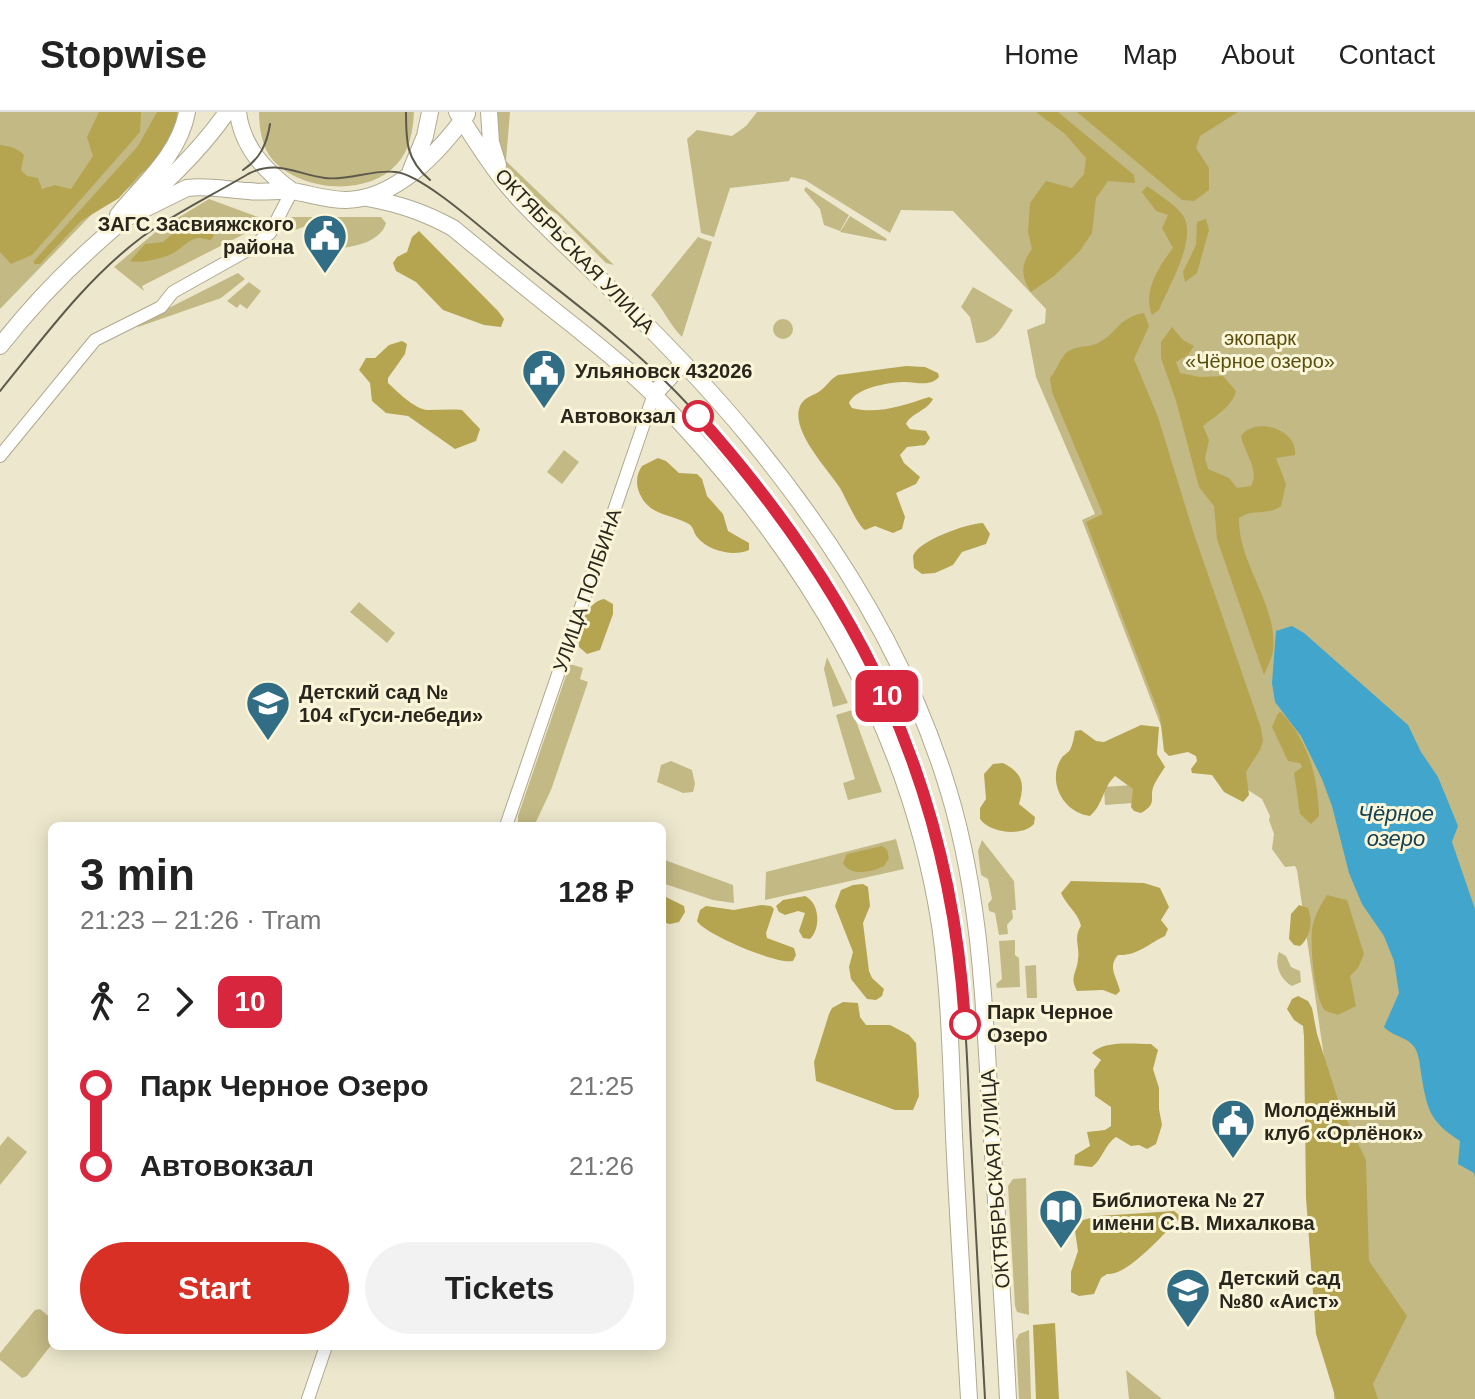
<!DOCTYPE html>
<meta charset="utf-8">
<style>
body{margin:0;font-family:Arial,sans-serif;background:#f2f2f2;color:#222;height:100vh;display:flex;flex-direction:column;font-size:30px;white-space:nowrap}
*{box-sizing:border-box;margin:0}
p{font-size:26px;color:#767676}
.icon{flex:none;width:44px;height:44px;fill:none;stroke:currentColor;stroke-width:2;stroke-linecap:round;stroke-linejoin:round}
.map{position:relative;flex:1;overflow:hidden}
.sheet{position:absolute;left:48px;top:710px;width:618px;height:528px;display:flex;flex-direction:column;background:#fff;border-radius:12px;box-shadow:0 4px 20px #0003}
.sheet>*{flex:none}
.badge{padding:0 16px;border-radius:12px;font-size:28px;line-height:52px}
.map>.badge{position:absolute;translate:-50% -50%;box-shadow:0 0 0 4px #fff}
.legs{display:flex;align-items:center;gap:12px;height:88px;padding:0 32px;font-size:26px}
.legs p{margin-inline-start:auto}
.summary{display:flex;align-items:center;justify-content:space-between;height:136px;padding:0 32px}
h1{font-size:44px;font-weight:700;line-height:60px}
.primary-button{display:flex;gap:16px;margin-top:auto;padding:16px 32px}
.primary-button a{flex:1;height:92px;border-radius:48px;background:#d93025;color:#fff;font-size:32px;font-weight:700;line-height:92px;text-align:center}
.primary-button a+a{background:#f2f2f2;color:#222}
ul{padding:0 32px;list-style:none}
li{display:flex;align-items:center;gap:28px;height:80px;font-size:30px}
li i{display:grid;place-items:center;width:12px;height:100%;margin:0 10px;background:currentColor}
li i::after{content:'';width:20px;height:20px;margin:-10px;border:6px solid;border-radius:50%;background:#fff}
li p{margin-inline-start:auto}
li:first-child i{background:linear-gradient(#0000 50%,currentColor 0)}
li:last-child i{background:linear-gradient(currentColor 50%,#0000 0)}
header{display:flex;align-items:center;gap:48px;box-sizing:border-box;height:112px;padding:0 40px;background:#fff;border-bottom:2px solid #e0e0e0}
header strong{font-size:38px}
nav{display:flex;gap:44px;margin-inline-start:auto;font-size:28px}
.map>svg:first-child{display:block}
.green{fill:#c3b985}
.forest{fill:#b5a551}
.water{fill:#42a5cb}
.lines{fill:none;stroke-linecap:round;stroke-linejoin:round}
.minor-casing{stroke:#aea990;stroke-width:14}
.major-casing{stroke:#aea990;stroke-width:18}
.minor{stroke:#fff;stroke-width:12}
.major{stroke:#fff;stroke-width:16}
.tram{stroke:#5d5a4b;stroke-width:2}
.line-1-casing{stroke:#fff;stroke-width:18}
.line-1{stroke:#d7263d;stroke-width:12}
.stop-1-dot{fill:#fff;stroke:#d7263d;stroke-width:4}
.labels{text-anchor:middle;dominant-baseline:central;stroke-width:6;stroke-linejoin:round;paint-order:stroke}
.poi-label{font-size:20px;font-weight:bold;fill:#29271d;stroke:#fbf6da;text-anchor:start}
.street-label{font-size:20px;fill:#29271d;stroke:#fbf6da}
.park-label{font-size:20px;fill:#5a4e0d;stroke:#fbf6da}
.stop-label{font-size:20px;font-weight:bold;fill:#29271d;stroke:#fbf6da;text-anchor:end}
.water-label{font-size:22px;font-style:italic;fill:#164151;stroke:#fbf6da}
</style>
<header>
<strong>Stopwise</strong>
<nav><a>Home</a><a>Map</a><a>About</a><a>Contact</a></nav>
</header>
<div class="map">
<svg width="1475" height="1287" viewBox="0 0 1475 1287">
<rect width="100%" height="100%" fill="#ede8cd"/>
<path class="green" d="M0 0H181L175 27 143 66 94 100 0 197Z
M259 0H414C413 18 410 38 397 52 368 85 300 80 272 47 262 35 259 16 259 0Z
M492 0H510L506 49 614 153 606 151 557 102 533 88 512 66 503 52Z
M757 0H1475V1287H1334L1333 1008 1297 758 1295 754 1285 755 1272 737 1274 722 1269 708 1270 704 1262 687 1204 650 1163 619 1082 408 1095 402 1036 265 1027 218 1045 211 1046 197 953 99 901 98 890 121 805 68 791 65 789 69 730 76 714 125 701 121 687 27 697 18 732 24 746 14Z
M806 75 849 103 840 119 824 113 820 97 804 78Z
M209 87 261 106 263 115H258L142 174 144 179 114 155 158 118Z
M850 104 887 127 886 129 840 120Z
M293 105H381L386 111C380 133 344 137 325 137L306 114 287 121 282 120 279 115 284 106Z
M698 125 712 130 682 225C669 212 663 196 651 183Z
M238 161 245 167 221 186 138 215 137 212Z
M249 170 261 179 247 197 240 192 237 196 227 189Z
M973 175 1013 198C1003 213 996 231 976 231L970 205 961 195Z
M773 217a10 10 0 1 1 20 0a10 10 0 1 1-20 0Z
M564 338 579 350 562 372 547 360Z
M359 490 395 521 387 531 350 500Z
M827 545 848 591 833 595 824 557Z
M570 552 583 556 580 567 588 570 551 678 534 714H518V704Z
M852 598 882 680 848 688 843 671 855 667 836 603Z
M671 649 692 658 695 672 693 680 683 681 657 670 661 653Z
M1147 672 1148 690 1105 693 1104 675Z
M896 727 904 757 765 788 766 760Z
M982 728 1014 769 1016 798H1012L1013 806 1007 813 1008 822 999 823 995 801 989 799 988 792 992 787 988 767 981 763 978 739Z
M662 747 733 773 734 791 713 788 662 771Z
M1015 828V843L1019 846 1020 875 997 876 996 872 1002 867 999 829Z
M1279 840 1286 844 1291 855 1300 859 1301 870 1292 874C1280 867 1274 853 1279 840Z
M1036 853 1037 886H1027L1025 854Z
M8 1024 27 1040 0 1073V1034Z
M1026 1066 1029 1203 1017 1200 1015 1194 1008 1074 1013 1067Z
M40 1197 52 1207V1232L27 1264 22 1266 0 1248V1241L35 1198Z
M1029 1218 1031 1287H1019L1016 1228 1019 1222Z
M1126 1258 1162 1287H1129Z"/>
<path class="forest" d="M99 0H141L140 20 32 143 11 152 0 140V33C10 34 17 36 24 43L21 58 27 64 38 66 42 77 55 73 71 77 93 44 87 25Z
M157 0H177L176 15 153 53 141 61 119 86 81 109 40 152H34V149L138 34Z
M1036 0H1058L1134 63 1135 71 1108 69 1096 86 1092 121 1079 140 1054 164 1031 180C1021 164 1020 153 1032 137L1028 120 1030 91 1046 69 1072 76 1084 62 1086 46 1065 22Z
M1077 0H1238L1200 24 1196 36 1209 56V78L1194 89 1182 88Z
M1147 74C1158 82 1173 91 1182 102 1199 125 1169 173 1159 198L1152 203C1142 180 1159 154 1173 136L1162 116 1168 103 1156 99 1142 80Z
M197 105 207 108 214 123 211 128C209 128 200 126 198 126 189 127 182 136 175 140 167 146 138 152 130 149L145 132 163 130 191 106Z
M1206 107 1209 118 1197 161 1185 170 1183 160 1196 133 1197 110Z
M419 119 498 199 504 207 501 215 484 213 443 198 416 170 396 159 393 151 397 145 407 140 412 125Z
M1144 201 1149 214 1134 247 1158 305 1193 419 1261 616 1263 629 1260 638 1246 660 1249 683 1243 690 1224 680 1212 663 1192 661 1191 657 1197 649 1196 644 1188 640 1169 644 1164 639 1160 604 1086 410 1103 402 1052 280 1050 266C1057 258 1060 246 1067 240 1077 233 1088 236 1098 231 1118 221 1117 206 1144 201Z
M1172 215 1183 228 1194 234 1188 243 1176 250 1180 261 1200 265 1223 264 1236 279C1233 294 1214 305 1203 314L1209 328 1205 346 1208 357 1229 366 1237 376 1251 374C1260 357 1244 341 1241 324 1255 304 1298 317 1295 343L1276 346 1286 372 1281 394C1268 404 1252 396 1239 406 1238 453 1278 491 1273 539 1272 547 1267 555 1264 563L1217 427 1214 394 1199 375 1176 289 1161 246V230Z
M402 229 407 232 405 242 388 266V271C398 280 414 297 428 298 439 298 450 297 462 298L480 317 476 329 455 337 408 304 386 301 372 289 370 271 359 258 366 246H375L389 233Z
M906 254 925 255 938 261 939 265C929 276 915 269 902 270 886 271 856 276 849 291L852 296C876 303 905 293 929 285L933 287C927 299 911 301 906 312L910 317 926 319 930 326 925 333 907 335 900 343 904 351 920 365 916 372 896 381 905 405 902 417 893 421 875 414 865 418C857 413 846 386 840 376 827 356 790 318 800 294 804 285 813 284 820 279 827 274 830 267 838 263Z
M658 346 666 349 679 361 697 362 702 367 707 384 723 402 728 419 749 431V438C734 445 708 439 697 425 693 420 694 414 687 411 667 401 646 403 638 377 636 369 637 361 642 354Z
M983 411 990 422 986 432 962 440 953 453 935 461 922 462 914 456 913 444C919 428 966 412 983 411Z
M604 487 613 492V502L600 538 587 542 579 535C578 518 586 490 604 487Z
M1281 600C1309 630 1318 665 1319 704L1311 712 1300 702 1294 661 1302 655 1300 651 1288 649 1272 615 1278 601Z
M1141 613 1159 615 1157 642 1165 655C1161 661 1157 667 1154 673 1148 687 1159 690 1141 701L1134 699 1131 695 1133 677 1115 664C1103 675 1103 693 1090 704 1063 701 1047 669 1061 647 1063 643 1068 641 1070 638 1073 632 1074 625 1075 619L1081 618 1096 629 1104 630Z
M1003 651C1023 661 1025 672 1019 692L1035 705 1034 712C1022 725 990 721 980 707V696L986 687 984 662 993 652Z
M882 734 887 738 889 746 884 754C872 760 850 765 843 751L847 742Z
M1071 769 1144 771 1160 776 1169 795 1161 808 1168 817 1165 824C1148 832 1137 844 1118 843 1107 855 1117 865 1120 879L1116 883 1103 878 1077 879C1069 865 1077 861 1078 847 1080 834 1073 826 1081 814 1079 802 1066 793 1061 781Z
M863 772 868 775 870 794 863 811 869 859 872 866 884 877 882 884 876 888 867 887 851 867 849 855 853 840 835 794 841 778 853 773Z
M662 783 684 794 685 800 679 810 670 812 662 810Z
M1327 783 1347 788 1364 842 1358 856 1350 864 1356 894 1338 903C1334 901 1330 901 1326 899 1314 890 1309 826 1313 812 1316 801 1321 792 1327 783Z
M805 784C820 791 821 816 810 827L803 826 799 819 805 801 798 799 785 803 779 800 776 794 783 788Z
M761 793 771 794 774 797 766 821 767 826 794 836 796 843 793 849C778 853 704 822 697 809L700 798 706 794 734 798Z
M1299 793 1308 796C1313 808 1311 825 1300 834L1294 833 1289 827 1291 802Z
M1298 884 1308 889 1312 896 1317 922 1340 994 1366 1048 1369 1149 1407 1204 1373 1272 1378 1287H1336L1316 1222 1306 1086 1304 925 1303 914 1294 908 1287 897 1292 887Z
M843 890 858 891 860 905 866 913H890L909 923 916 931 919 984 913 998H895L816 969 814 950 829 902 832 896Z
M1151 932 1158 938 1153 957 1159 976V997L1162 1013 1156 1032 1147 1037 1139 1033 1131 1034 1116 1025C1104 1033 1103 1047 1092 1055L1074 1053 1075 1043 1090 1034 1087 1020 1105 1018 1111 1014V995L1095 984 1094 958 1101 948 1092 941C1104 928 1134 932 1151 932Z
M1174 1099 1179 1103V1107C1164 1121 1128 1164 1107 1162L1101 1166 1094 1182 1079 1184 1071 1180V1160L1078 1139 1075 1119 1083 1108 1098 1104Z
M1055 1211 1059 1287H1036L1033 1213Z"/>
<path class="water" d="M1292 514 1304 521 1408 613 1421 640 1438 665 1458 714 1452 730 1475 797V1065L1474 1061 1458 1052 1460 1029C1429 1009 1427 997 1421 961 1420 953 1419 943 1415 936 1407 924 1393 925 1384 915L1399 881 1394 849 1384 824 1362 792 1349 761 1332 694 1322 667 1301 624 1275 590 1272 571 1276 519Z"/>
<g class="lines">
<g class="minor-casing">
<path id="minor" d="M0 344 95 228 161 195 173 180 248 138 270 121 292 79
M506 714 654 282
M308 1287 326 1234"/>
</g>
<g class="major-casing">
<path id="major" d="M238 0C242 35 265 59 292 79
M457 0C473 25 488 50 507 73 531 102 562 129 589 156 645 210 701 266 750 326 832 426 903 538 943 661 979 769 984 882 990 994 996 1092 1003 1189 1008 1287
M489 0 491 30 498 53
M411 58 425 24 430 0
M367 86C399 92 424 100 453 116 493 149 533 182 574 214 602 237 631 259 656 285 800 433 908 607 940 813 950 883 951 953 954 1023 958 1111 964 1199 969 1287
M118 103C144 71 179 43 187 0
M126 106 187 76C207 73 228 78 249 79 263 81 278 78 292 79 310 82 327 88 346 88 397 87 439 40 467 2
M0 234C29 197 62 162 97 131 145 88 190 53 227 0
M654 282 683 251"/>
</g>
<use href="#minor" class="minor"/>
<use href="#major" class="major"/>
<path class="tram" d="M406 0C406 29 406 48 430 68
M243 58C260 47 267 32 270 12
M0 279C44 225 86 167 142 125 175 101 213 83 248 62 276 47 296 62 325 66 349 69 372 57 396 60 424 63 489 123 513 142 565 184 620 224 667 271 701 304 732 343 761 381 829 470 891 565 922 674 940 736 953 799 961 863 967 918 968 975 971 1031 976 1116 980 1202 985 1287"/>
</g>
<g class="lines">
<g class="line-1-casing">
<path id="line-1" d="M698 304C858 483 951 670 965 912"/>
</g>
<use href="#line-1" class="line-1"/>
</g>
<defs>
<g id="civic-pin" transform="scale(2.3)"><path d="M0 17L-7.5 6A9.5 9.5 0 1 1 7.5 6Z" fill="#316d84" stroke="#fbf6da"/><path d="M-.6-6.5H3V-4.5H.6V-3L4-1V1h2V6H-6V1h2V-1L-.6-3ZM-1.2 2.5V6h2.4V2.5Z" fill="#fff"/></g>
<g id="school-pin" transform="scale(2.3)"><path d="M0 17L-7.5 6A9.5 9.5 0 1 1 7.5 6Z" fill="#316d84" stroke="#fbf6da"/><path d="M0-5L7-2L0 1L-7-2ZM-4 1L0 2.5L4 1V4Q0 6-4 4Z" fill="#fff"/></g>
<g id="library-pin" transform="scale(2.3)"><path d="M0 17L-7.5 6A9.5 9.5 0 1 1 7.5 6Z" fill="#316d84" stroke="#fbf6da"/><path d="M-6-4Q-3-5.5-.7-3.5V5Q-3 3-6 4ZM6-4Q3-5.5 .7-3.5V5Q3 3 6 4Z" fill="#fff"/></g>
</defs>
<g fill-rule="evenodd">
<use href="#civic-pin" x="325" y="124"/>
<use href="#civic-pin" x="544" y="259"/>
<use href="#school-pin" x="268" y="591"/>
<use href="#civic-pin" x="1233" y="1009"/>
<use href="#library-pin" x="1061" y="1099"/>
<use href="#school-pin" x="1188" y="1178"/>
</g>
<g class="stop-1-dot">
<circle cx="698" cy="304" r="14"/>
<circle cx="965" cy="912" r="14"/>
</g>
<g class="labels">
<g class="poi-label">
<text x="294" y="112" text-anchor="end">ЗАГС Засвияжского<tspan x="294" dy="23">района</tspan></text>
<text x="575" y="259">Ульяновск 432026</text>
<text x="299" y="580">Детский сад №<tspan x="299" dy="23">104 «Гуси-лебеди»</tspan></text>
<text x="1264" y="998">Молодёжный<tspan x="1264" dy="23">клуб «Орлёнок»</tspan></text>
<text x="1092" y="1088">Библиотека № 27<tspan x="1092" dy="23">имени С.В. Михалкова</tspan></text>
<text x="1219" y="1166">Детский сад<tspan x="1219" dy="23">№80 «Аист»</tspan></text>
</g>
<g class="street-label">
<text transform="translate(575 139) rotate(46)">ОКТЯБРЬСКАЯ УЛИЦА</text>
<text transform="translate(587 478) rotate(-71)">УЛИЦА ПОЛБИНА</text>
<text transform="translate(995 1067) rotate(-94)">ОКТЯБРЬСКАЯ УЛИЦА</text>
</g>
<g class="park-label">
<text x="1260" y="226">экопарк<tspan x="1260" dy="23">«Чёрное озеро»</tspan></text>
</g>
<g class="stop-label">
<text x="676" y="304">Автовокзал</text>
<text x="987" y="900" text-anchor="start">Парк Черное<tspan x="987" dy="23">Озеро</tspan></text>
</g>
<g class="water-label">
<text x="1396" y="701">Чёрное<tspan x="1396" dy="25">озеро</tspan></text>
</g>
</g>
</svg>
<b class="badge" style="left:887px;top:584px;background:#d7263d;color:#fff">10</b>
<section class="sheet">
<div class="summary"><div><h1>3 min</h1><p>21:23 – 21:26 · Tram</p></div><b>128 ₽</b></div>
<div class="legs"><svg class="icon" aria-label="walk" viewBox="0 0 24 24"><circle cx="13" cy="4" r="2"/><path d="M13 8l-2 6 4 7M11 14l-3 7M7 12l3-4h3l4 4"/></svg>2<svg class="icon" aria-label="forward" viewBox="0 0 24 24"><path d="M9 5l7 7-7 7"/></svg><b class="badge" style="background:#d7263d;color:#fff">10</b></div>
<ul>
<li><i style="color:#d7263d"></i><b>Парк Черное Озеро</b><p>21:25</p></li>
<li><i style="color:#d7263d"></i><b>Автовокзал</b><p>21:26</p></li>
</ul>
<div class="primary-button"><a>Start</a><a>Tickets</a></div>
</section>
</div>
